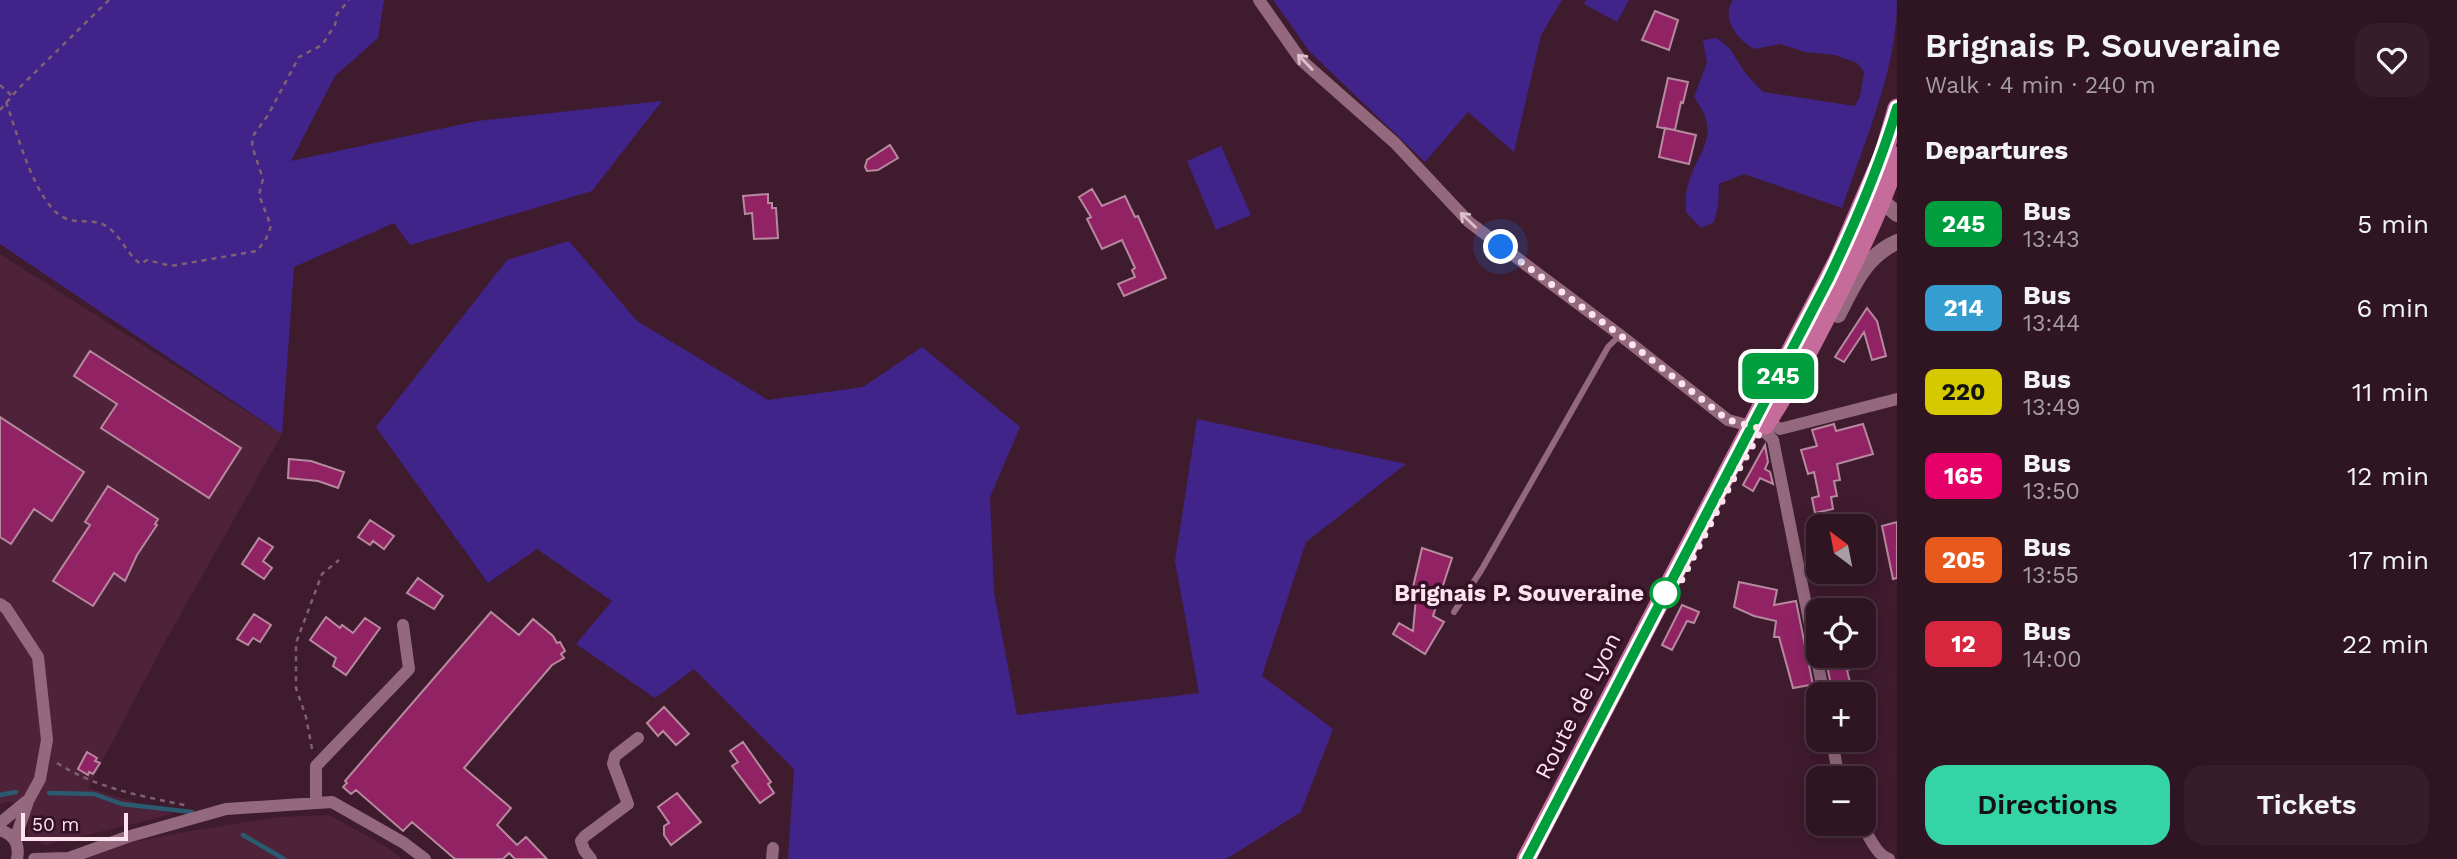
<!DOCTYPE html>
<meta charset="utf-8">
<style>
body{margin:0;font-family:"Work Sans",sans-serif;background:#371d2a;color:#f1f3f6;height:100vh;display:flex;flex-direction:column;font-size:26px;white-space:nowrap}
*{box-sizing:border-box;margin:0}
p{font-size:23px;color:#a79ea5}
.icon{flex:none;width:38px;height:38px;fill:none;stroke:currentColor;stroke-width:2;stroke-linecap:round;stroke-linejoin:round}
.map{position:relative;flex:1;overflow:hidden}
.drawer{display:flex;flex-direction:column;background:#2f1422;width:560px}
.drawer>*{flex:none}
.badge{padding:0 14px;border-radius:10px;font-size:24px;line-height:46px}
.needle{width:46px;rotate:328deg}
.buttons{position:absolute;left:1806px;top:514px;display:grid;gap:14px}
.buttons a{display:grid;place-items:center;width:70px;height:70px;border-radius:14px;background:#2f1422;box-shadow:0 4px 18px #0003,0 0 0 2px #4a3340;font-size:35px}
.scale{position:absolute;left:21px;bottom:18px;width:107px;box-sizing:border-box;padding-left:7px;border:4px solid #fce3ee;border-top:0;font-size:19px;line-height:24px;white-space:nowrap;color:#fce3ee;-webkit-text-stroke:5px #341124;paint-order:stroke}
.you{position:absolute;width:35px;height:35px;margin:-18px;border:5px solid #fff;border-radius:50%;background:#1a73e8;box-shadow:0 0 0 10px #1a73e833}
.map>.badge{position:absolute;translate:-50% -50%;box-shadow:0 0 0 4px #fff}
h2{padding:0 28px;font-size:26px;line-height:63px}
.round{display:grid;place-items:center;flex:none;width:74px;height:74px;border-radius:21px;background:#371d2a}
.head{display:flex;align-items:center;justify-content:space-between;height:119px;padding:0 28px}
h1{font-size:33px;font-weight:600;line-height:52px}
.action{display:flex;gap:14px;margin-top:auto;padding:14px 28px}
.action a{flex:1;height:80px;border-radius:21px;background:#35d4a7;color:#111;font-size:28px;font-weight:600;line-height:80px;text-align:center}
.action a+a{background:#371d2a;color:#f1f3f6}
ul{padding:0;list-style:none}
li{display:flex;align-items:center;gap:21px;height:84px;padding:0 28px}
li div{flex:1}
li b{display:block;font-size:26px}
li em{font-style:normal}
li .badge{min-width:77px;font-weight:700;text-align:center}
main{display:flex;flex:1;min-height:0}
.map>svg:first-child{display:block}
.built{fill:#4e233a}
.green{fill:#41248a}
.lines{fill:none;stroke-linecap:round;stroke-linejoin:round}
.stream{stroke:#2a5b71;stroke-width:4.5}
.building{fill:#912364;stroke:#b7899f;stroke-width:2}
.path{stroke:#806070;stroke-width:2.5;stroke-dasharray:5 5;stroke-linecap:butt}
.service{stroke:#94697e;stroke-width:6}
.minor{stroke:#94697e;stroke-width:12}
.tertiary{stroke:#94697e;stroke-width:16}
.primary{stroke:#c56c9b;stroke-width:19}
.oneway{stroke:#ddbecc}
.line-casing{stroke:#fff;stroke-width:16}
.line{stroke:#009e3d;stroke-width:10}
.walk{stroke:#fce3ee;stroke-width:7;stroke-dasharray:0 12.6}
.stop-dot{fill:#fff;stroke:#009e3d;stroke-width:3.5}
.labels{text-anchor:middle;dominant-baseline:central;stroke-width:7;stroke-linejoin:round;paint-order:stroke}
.stop-label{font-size:23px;font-weight:bold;fill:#fce3ee;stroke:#341124;text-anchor:end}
.street-label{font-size:23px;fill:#fce3ee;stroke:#341124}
</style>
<main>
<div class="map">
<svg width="1897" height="859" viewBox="0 0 1897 859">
<rect width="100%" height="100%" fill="#3f1b2e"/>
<path class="built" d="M0 254 282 434 166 640 88 788 173 814 46 845 28 837 29 816 10 801 0 804Z
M329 815 387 847 402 859H80L127 843 190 831 281 817Z"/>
<path class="green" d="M0 0H384L378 38 335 76 291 161 477 121 662 101 592 191 410 245 394 223 294 267 282 434 0 244Z
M1273 0H1562L1541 35 1514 152 1468 112 1425 162 1310 52Z
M1586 0H1629L1617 22 1584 4Z
M1733 0H1897C1897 70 1864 142 1842 208L1744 174 1719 184 1718 206 1714 222 1701 228 1686 212C1686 205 1685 196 1687 189 1696 150 1724 138 1694 97L1707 63 1703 40 1717 38 1730 49 1746 74 1763 92 1855 106 1860 96 1864 72 1857 63 1835 55 1805 52 1780 44 1754 49C1738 40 1720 19 1733 0Z
M1221 146 1251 215 1216 230 1187 161Z
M569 241 637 321 768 400 863 387 922 347 1020 427 990 497 994 592 1017 715 1199 693 1175 561 1197 419 1406 464 1306 542 1262 676 1333 729 1301 812 1226 859H788L794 769 694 669 655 698 576 644 612 601 537 549 488 583 376 427 507 260Z"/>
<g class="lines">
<path class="stream" d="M49 793 94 794 122 804 192 812
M0 795 16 792
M243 835 284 859"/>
</g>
<path class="building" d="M1655 11 1678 20 1669 50 1642 40Z
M1668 78 1688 82 1683 103 1681 102 1675 130 1657 127Z
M1665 128 1696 135 1689 164 1659 157Z
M890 145 898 158 878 170 867 171 865 167 867 160Z
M1092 189 1102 206 1125 196 1135 217 1138 216 1166 278 1124 296 1118 284 1135 277 1132 270 1135 268 1122 240 1102 249 1087 219 1091 217 1079 197Z
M768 194V203H772V208H776L778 238 754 239 752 213 745 214 743 196Z
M1867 308 1877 321 1886 356 1872 360 1864 332 1844 362 1835 357Z
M90 351 241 448 209 498 101 428 117 404 74 376Z
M0 417 84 472 52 521 34 509 11 544 0 537Z
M1834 424 1836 431 1863 424 1873 454 1837 464 1840 480 1834 481 1837 496 1831 497 1833 509 1815 513 1812 498 1819 496 1814 472 1808 474 1801 450 1817 446 1812 430Z
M1765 445 1768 462 1765 469 1770 472 1773 484 1760 478 1753 491 1743 485Z
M289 459 311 461 344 472 338 488 318 481 288 478Z
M108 486 158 519 155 524 157 525 137 555 125 581 114 573 93 606 53 581 90 525 85 522Z
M370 520 394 536 384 549 373 541 370 545 358 537Z
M1897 522V578L1893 579 1882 526Z
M259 538 273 547 263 561 272 568 264 579 242 564Z
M1422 548 1452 558 1433 616 1444 622 1425 654 1393 634 1399 623 1413 631 1416 597 1411 596Z
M418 578 443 596 434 609 407 593Z
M1739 582 1777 590 1774 605 1796 601 1815 695H1812L1810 685 1793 688 1779 637H1774L1776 621 1754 616 1734 607Z
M1682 605 1699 612 1694 623 1687 621 1672 650 1662 645Z
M491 612 519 635 533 619 553 636 557 643 560 642 565 651 561 654 564 658 552 665 464 768 511 808 497 825 517 845 526 837 547 859H515L509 853 503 859H455L412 822 403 831 356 790 351 794 343 787 347 783 345 781Z
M254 614 271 625 260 642 253 638 248 645 237 639Z
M326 617 340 628 342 625 353 633 365 618 380 628 346 675 333 666 336 658 310 640Z
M1825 656H1849L1852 669 1847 670 1853 695H1833Z
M664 707 689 734 676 745 663 731 658 736 647 723Z
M743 742 771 782 768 784 774 793 760 803 732 766 738 762 730 751Z
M87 752 97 758 95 761 100 763 93 774 89 772 88 775 78 769Z
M677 793 701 822 671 845 664 835V826L669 823 658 807Z"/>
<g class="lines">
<path class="path" d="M0 85 12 96
M6 102C17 132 36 208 67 219 81 224 97 218 109 228 122 238 128 256 141 264L147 260 171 266 257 251 266 239 271 226 259 195 263 179 252 146 253 136 268 115 299 57 322 45 335 25 337 14 349 0
M0 110 18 89 109 0
M312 749 306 717 296 688V643L322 574 339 560
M57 763C98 789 142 796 189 806"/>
<path class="service" d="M1454 612 1482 569 1608 347 1620 335"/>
<path class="minor" d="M1259 0 1301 60 1395 143 1469 222 1620 335 1728 420 1762 429 1773 440 1824 695
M1768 421 1780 429 1897 399
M0 604 6 608 38 657 47 740 40 779 28 801 15 840
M1832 740 1839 779
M316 803V766L409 669 403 625
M0 823 27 801
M1861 824C1870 836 1875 854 1889 859
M0 830C14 835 20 844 17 859
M34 859 69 858 127 837 226 809 332 802 404 843 425 859
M591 859 584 850 581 841 585 836 628 804 613 764 615 756 638 738
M772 859 773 848"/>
<path class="tertiary" d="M1875 195 1897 214
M1838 315C1853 286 1865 256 1897 242"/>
<path class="primary" d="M1765 425C1793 383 1815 339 1838 294 1860 249 1883 204 1897 156
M1526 859 1838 260 1884 153 1897 108"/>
</g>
<defs><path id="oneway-shaft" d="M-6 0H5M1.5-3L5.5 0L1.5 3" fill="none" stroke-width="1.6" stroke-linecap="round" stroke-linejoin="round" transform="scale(1.75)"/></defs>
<g class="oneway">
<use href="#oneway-shaft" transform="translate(1305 62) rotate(-134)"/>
<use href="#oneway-shaft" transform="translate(1468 220) rotate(-136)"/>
</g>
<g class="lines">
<g class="line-casing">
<path id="line" d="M1527 859 1828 280C1855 224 1879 168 1897 108"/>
</g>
<use href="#line" class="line"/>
<path class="walk" d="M1501 247 1620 335 1728 420 1762 429 1735 476 1676 591 1665 593"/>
</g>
<circle class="stop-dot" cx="1665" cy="593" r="14"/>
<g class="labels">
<g class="stop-label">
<text x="1644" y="593">Brignais P. Souveraine</text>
</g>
<g class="street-label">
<text transform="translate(1578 706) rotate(-63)">Route de Lyon</text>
</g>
</g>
</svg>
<div class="buttons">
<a><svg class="needle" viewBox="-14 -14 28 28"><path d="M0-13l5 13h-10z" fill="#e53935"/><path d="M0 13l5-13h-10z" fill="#a79ea5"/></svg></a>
<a><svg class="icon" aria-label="locate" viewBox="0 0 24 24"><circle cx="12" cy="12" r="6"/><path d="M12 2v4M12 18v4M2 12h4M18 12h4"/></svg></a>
<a>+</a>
<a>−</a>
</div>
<div class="scale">50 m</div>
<div class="you" style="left:1501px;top:247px"></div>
<b class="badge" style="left:1778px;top:376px;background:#009e3d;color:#fff">245</b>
</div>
<section class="drawer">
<div class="head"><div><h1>Brignais P. Souveraine</h1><p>Walk · 4 min · 240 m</p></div><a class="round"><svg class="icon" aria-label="heart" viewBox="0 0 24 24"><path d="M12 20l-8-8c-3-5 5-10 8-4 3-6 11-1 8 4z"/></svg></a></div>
<h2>Departures</h2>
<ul>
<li><span class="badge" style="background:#009e3d;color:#fff">245</span><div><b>Bus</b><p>13:43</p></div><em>5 min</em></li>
<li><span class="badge" style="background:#359ed0;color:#fff">214</span><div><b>Bus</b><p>13:44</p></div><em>6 min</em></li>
<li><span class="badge" style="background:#d5c900;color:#111">220</span><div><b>Bus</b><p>13:49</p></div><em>11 min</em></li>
<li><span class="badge" style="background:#e50069;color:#fff">165</span><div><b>Bus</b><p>13:50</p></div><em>12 min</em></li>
<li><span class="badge" style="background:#e8591d;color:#fff">205</span><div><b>Bus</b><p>13:55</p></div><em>17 min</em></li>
<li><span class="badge" style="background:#d7263d;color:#fff">12</span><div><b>Bus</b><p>14:00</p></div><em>22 min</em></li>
</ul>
<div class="action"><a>Directions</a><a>Tickets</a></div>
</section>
</main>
